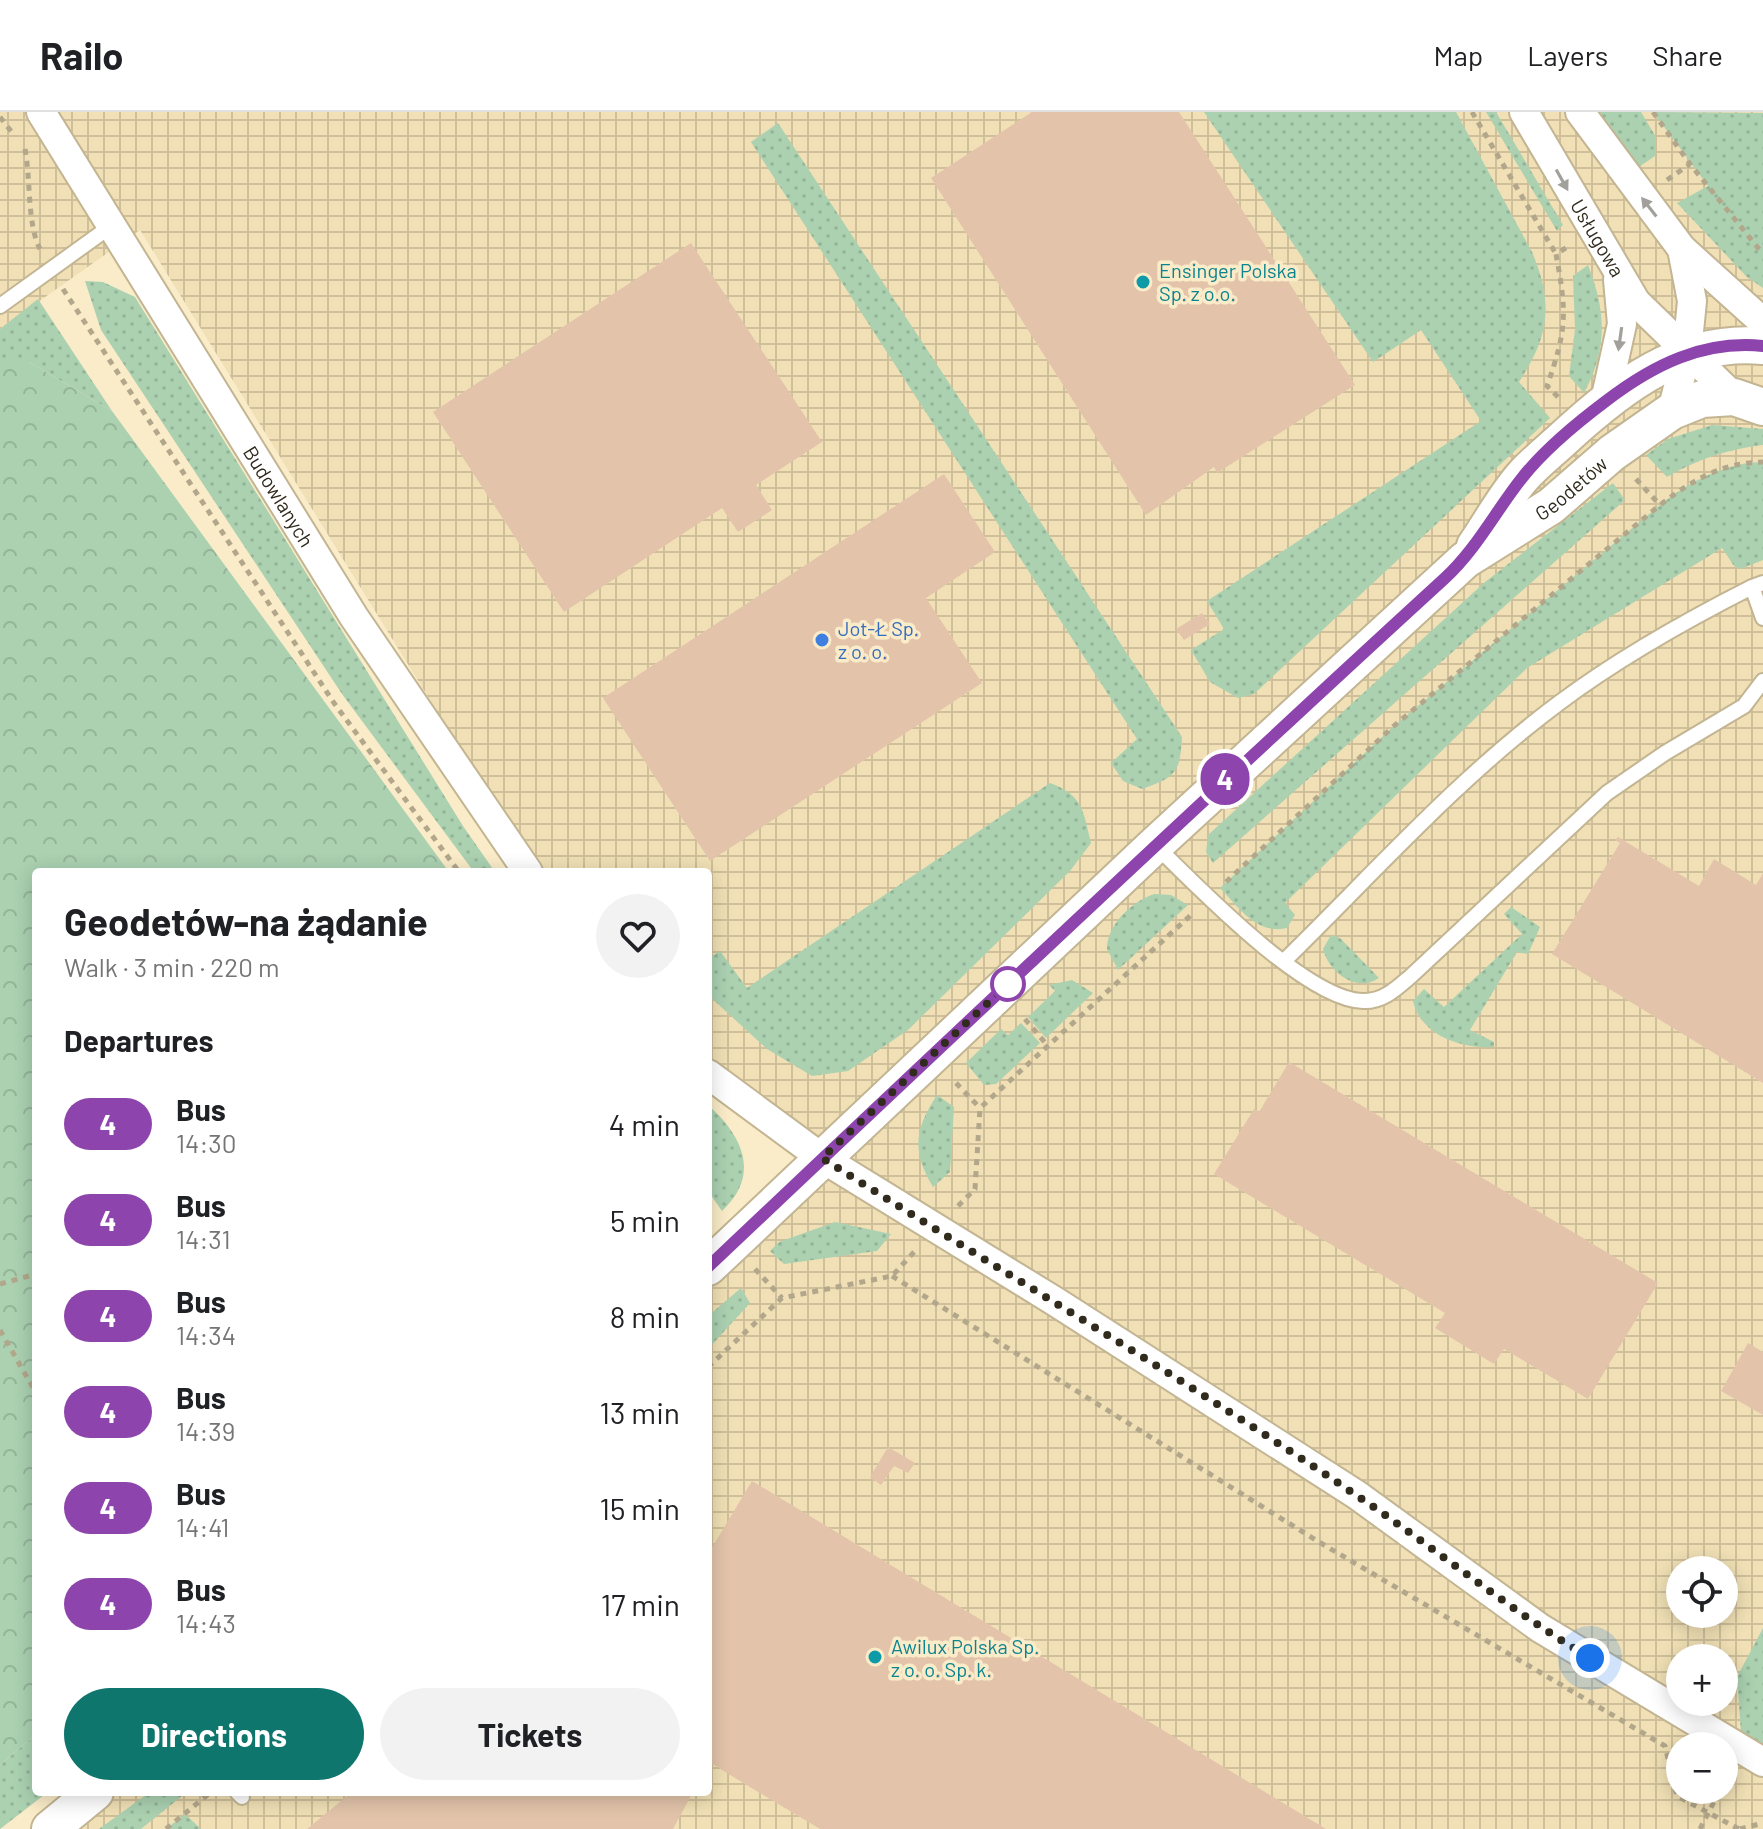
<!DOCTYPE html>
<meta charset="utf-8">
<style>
body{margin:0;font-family:Barlow,sans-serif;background:#f2f2f2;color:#202124;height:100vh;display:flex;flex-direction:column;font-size:30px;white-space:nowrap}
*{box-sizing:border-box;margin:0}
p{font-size:26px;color:#757577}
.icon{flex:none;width:44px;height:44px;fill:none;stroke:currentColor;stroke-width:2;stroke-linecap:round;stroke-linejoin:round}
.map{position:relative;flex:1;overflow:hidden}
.sheet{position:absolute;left:32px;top:756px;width:680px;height:928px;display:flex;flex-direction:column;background:#fff;border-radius:8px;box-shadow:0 4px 20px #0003}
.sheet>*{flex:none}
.badge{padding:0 16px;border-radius:26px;font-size:28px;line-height:52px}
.fabs{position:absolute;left:1666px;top:1444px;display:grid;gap:16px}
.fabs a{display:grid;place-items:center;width:72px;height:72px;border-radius:50%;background:#fff;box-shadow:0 4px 20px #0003;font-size:40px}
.you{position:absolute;width:40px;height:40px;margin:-20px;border:6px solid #fff;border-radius:50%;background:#1a73e8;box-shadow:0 0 0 12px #1a73e833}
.map>.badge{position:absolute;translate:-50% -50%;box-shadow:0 0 0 4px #fff}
h2{padding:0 32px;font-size:30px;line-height:72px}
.round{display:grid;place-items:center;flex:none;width:84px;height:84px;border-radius:42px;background:#f2f2f2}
.summary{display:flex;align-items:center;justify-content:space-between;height:136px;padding:0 32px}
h1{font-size:38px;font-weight:700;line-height:60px}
.primary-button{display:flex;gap:16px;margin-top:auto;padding:16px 32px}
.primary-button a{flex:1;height:92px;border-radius:48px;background:#0f766e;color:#fff;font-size:32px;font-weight:700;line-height:92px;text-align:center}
.primary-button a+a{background:#f2f2f2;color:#202124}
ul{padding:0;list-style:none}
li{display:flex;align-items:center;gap:24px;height:96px;padding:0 32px}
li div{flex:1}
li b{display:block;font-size:30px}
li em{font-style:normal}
li .badge{min-width:88px;font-weight:700;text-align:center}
header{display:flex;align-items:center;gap:48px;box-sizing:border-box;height:112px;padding:0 40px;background:#fff;border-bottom:2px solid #e0e0e0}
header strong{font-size:38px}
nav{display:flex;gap:44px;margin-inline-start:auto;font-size:28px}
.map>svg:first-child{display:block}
.industrial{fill:url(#industrial-grid);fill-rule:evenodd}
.grass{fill:url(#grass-dots)}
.forest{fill:url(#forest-crowns)}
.building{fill:#e3c4ab}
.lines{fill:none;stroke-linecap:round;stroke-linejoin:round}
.service-casing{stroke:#c3b592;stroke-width:18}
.minor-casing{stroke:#c3b592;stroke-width:32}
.tertiary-casing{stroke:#c3b592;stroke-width:40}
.path{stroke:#b2a78b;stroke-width:5;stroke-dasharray:6 6;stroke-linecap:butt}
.service{stroke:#fff;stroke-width:14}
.minor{stroke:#fff;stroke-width:28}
.tertiary{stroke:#fff;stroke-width:36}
.oneway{fill:#a2a09a}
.line-casing{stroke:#fff;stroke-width:18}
.line{stroke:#8e44ad;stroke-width:12}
.walk{stroke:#312b1e;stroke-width:8;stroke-dasharray:0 14.4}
.culture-dot{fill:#0f9aa8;stroke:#faecc8;stroke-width:3}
.shop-dot{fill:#3f7fe0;stroke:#faecc8;stroke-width:3}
.stop-dot{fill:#fff;stroke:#8e44ad;stroke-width:4}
.labels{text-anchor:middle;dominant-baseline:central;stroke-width:7;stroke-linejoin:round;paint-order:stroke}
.street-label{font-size:20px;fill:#312b1e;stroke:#faecc8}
.culture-label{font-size:20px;fill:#0d838f;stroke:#faecc8;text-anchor:start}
.shop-label{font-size:20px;fill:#366cbe;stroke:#faecc8;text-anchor:start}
</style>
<header>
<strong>Railo</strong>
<nav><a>Map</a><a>Layers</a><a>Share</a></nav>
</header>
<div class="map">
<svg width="1763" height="1717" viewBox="0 0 1763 1717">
<defs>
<pattern id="industrial-grid" width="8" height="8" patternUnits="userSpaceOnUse" patternTransform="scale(2)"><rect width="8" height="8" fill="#f1e0b5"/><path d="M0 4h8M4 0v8" fill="none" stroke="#cfc09b"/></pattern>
<pattern id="grass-dots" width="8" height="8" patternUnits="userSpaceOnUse" patternTransform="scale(2)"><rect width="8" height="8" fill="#abd1b1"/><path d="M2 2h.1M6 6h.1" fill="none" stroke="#94b498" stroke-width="1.8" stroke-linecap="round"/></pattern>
<pattern id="forest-crowns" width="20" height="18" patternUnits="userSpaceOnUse" patternTransform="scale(2)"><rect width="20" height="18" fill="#abd1b1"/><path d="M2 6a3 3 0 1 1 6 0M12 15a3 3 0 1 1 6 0" fill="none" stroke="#94b498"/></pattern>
</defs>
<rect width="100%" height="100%" fill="#faecc8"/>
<path class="industrial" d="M0 0H1763V1717H50L95 1680H708V1154L822 1046 708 962V760H536L140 118 0 217ZM1680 1458H1724V1502H1680ZM1680 1546H1724V1590H1680ZM1680 1634H1724V1678H1680Z"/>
<path class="grass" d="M1204 0H1456L1532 140C1554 192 1549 224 1519 270L1550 306 1254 582 1238 586 1210 570 1191 538 1224 517 1207 489 1481 309 1421 218 1373 250Z
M1486 0H1496L1563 113 1557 119Z
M1599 0H1641L1656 25 1655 44 1636 57Z
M1653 0 1763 1V176L1747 165 1677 91 1708 74Z
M778 11 1182 625C1180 661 1176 665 1142 677L1123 669 1111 651 1137 627 751 30Z
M1588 153C1606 199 1608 236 1584 281L1569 264 1575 217 1573 164Z
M85 169 103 170 135 185 463 714 495 760H474L342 582 101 218Z
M38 187 112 299 29 250H0V217Z
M1712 313 1763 317V333C1728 337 1698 347 1667 365L1646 343 1668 327Z
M1747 351 1763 350V448L1741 457 1734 454 1722 436 1527 556 1285 791 1295 803 1287 816C1257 823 1239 796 1220 776L1395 613 1660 393C1688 371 1712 358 1747 351Z
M1613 371 1625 388 1213 751 1206 740 1208 723 1485 470Z
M1050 671C1083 683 1083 699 1091 731L1070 759 908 918 848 959 812 964 767 937 708 883V847L720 839 747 876Z
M1154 782 1171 783 1188 793 1118 858 1107 837C1107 813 1131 790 1154 782Z
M1511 795 1540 815 1528 842 1517 840 1470 918 1494 930V935C1462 937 1421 924 1413 889L1424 877 1444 895 1522 822 1504 802Z
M1331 823 1340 826 1379 866C1357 881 1329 861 1323 837Z
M1072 868 1093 881 1046 926 1028 905 1055 879 1049 873Z
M1021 911 1040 931 996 972 984 973 966 951 1001 917 1008 923Z
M937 983 954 995 950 1060 933 1075C911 1038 915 1017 937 983Z
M708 993C743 1024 761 1063 722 1099L708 1079Z
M835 1110 891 1122 877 1139 784 1152 770 1139 779 1130Z
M741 1176 750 1191 708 1237V1204Z
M1763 1516V1650L1742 1635 1737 1565Z
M36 1622V1680H48L0 1717V1653Z
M150 1680H187L141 1717H99Z
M185 1702 201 1717H166Z"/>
<path class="forest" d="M0 250H29L112 299 449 760H36V1622L0 1653Z"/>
<path class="building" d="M1032 0H1179L1355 273 1217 361 1214 355 1146 403 931 66Z
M691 131 822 330 756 373 772 398 738 420 722 396 564 500 433 300Z
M944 362 995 440 926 486 982 571 710 749 603 586Z
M1202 501 1210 512 1184 528 1176 517Z
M1618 725 1699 774 1714 747 1756 773 1763 761V971L1552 842 1620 731 1615 728Z
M1289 950 1658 1171 1588 1287 1504 1237 1494 1252 1435 1216 1445 1201 1214 1062 1254 997 1259 1000Z
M1748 1231 1763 1240V1303L1721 1279Z
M888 1335 915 1351 908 1361 894 1354 881 1373 870 1365Z
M752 1369 767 1378 1326 1717H820L730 1663 708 1649V1442Z
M352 1680H693L673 1717H307Z"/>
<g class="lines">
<g class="service-casing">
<path id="service" d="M0 194 111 114
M1763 471 1752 475 1763 506
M1155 733C1196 773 1306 888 1363 889 1383 890 1397 876 1411 864L1607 681 1665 641 1744 594 1763 569
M1284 849C1373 762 1459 665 1559 591 1619 546 1685 509 1752 475
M237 1680 242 1685"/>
</g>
<g class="minor-casing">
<g id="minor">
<path id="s1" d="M41 0 354 505 528 760"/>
<path id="s2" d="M1524 0 1636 190 1734 285"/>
<path d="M1580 0 1682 137 1763 210"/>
<path d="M1605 289 1622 212 1618 168"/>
<path d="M1672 299 1687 240 1692 189 1682 137"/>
<path d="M708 962 822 1046 1056 1190 1357 1383 1540 1516 1763 1650"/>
</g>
</g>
<g class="tertiary-casing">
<g id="tertiary">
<path d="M1475 434C1491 411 1505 384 1524 363 1536 350 1551 338 1564 326 1621 274 1682 226 1763 234"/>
<path id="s3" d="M708 1155 1155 733 1465 448 1551 394 1612 341 1672 299 1702 287 1734 285 1763 295"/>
<path d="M50 1717 95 1680"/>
</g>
</g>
<path class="path" d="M1472 0 1556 142
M1653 0 1690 52
M0 5 14 23
M25 37C31 69 27 112 40 137
M1667 68 1690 52 1763 142
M63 177 334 591 459 760
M1558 285 1547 274C1567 217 1567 202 1556 142L1569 134
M1636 367 1660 393
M1226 770 1395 613 1660 393C1693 368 1721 351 1763 350
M1025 907 1048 934
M956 971 980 996
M958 1094 975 1077 980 996 1192 802
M755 1157 782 1186
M892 1164 1319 1430 1665 1634 1677 1684 1739 1717
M0 1172 36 1162
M0 1218 36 1281
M708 1255 782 1186 892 1164 915 1139
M166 1717 211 1680
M1700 1717 1720 1678
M1740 1717 1763 1711"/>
<use href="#service" class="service"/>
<use href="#minor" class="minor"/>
<use href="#tertiary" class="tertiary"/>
</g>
<defs><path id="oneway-solid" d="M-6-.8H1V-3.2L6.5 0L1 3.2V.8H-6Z" transform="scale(2)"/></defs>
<g class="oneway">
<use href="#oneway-solid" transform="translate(1562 68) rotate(61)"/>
<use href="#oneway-solid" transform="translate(1649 95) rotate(-128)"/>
<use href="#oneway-solid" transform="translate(1620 227) rotate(98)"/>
</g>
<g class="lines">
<g class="line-casing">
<path id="line" d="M708 1155C952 924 1196 694 1444 467 1476 438 1495 400 1522 366 1544 338 1578 310 1606 289 1653 253 1703 228 1763 234"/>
</g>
<use href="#line" class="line"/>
<path class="walk" d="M1008 872 822 1046C1000 1159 1182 1265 1356 1383 1435 1436 1508 1497 1590 1546"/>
</g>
<g class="culture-dot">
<circle cx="1143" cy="170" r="8"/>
<circle cx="875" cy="1545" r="8"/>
</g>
<circle class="shop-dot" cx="822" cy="528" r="8"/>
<circle class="stop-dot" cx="1008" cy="872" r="16"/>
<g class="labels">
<g class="street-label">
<text stroke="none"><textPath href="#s2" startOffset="146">Usługowa</textPath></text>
<text stroke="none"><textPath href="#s3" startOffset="1164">Geodetów</textPath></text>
<text stroke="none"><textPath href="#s1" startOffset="452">Budowlanych</textPath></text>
</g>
<g class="culture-label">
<text x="1159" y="158">Ensinger Polska<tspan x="1159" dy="23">Sp. z o.o.</tspan></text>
<text x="891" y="1534">Awilux Polska Sp.<tspan x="891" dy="23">z o. o. Sp. k.</tspan></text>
</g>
<g class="shop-label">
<text x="838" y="516">Jot-Ł Sp.<tspan x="838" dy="23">z o. o.</tspan></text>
</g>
</g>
</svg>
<div class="fabs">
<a><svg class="icon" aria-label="locate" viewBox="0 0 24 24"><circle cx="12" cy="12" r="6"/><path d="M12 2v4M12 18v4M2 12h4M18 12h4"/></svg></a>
<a>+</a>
<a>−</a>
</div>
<div class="you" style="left:1590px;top:1546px"></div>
<b class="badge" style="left:1225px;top:667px;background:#8e44ad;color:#fff">4</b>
<section class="sheet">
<div class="summary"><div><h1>Geodetów-na żądanie</h1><p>Walk · 3 min · 220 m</p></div><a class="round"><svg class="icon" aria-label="heart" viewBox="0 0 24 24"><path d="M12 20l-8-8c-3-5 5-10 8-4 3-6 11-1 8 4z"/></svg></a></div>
<h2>Departures</h2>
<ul>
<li><span class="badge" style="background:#8e44ad;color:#fff">4</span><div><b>Bus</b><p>14:30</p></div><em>4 min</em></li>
<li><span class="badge" style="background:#8e44ad;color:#fff">4</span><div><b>Bus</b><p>14:31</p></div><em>5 min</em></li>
<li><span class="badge" style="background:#8e44ad;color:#fff">4</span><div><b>Bus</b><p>14:34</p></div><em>8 min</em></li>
<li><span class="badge" style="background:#8e44ad;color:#fff">4</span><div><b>Bus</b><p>14:39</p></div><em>13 min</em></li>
<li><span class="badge" style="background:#8e44ad;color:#fff">4</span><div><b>Bus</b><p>14:41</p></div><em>15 min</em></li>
<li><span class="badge" style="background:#8e44ad;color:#fff">4</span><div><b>Bus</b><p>14:43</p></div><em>17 min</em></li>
</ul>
<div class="primary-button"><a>Directions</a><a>Tickets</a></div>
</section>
</div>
